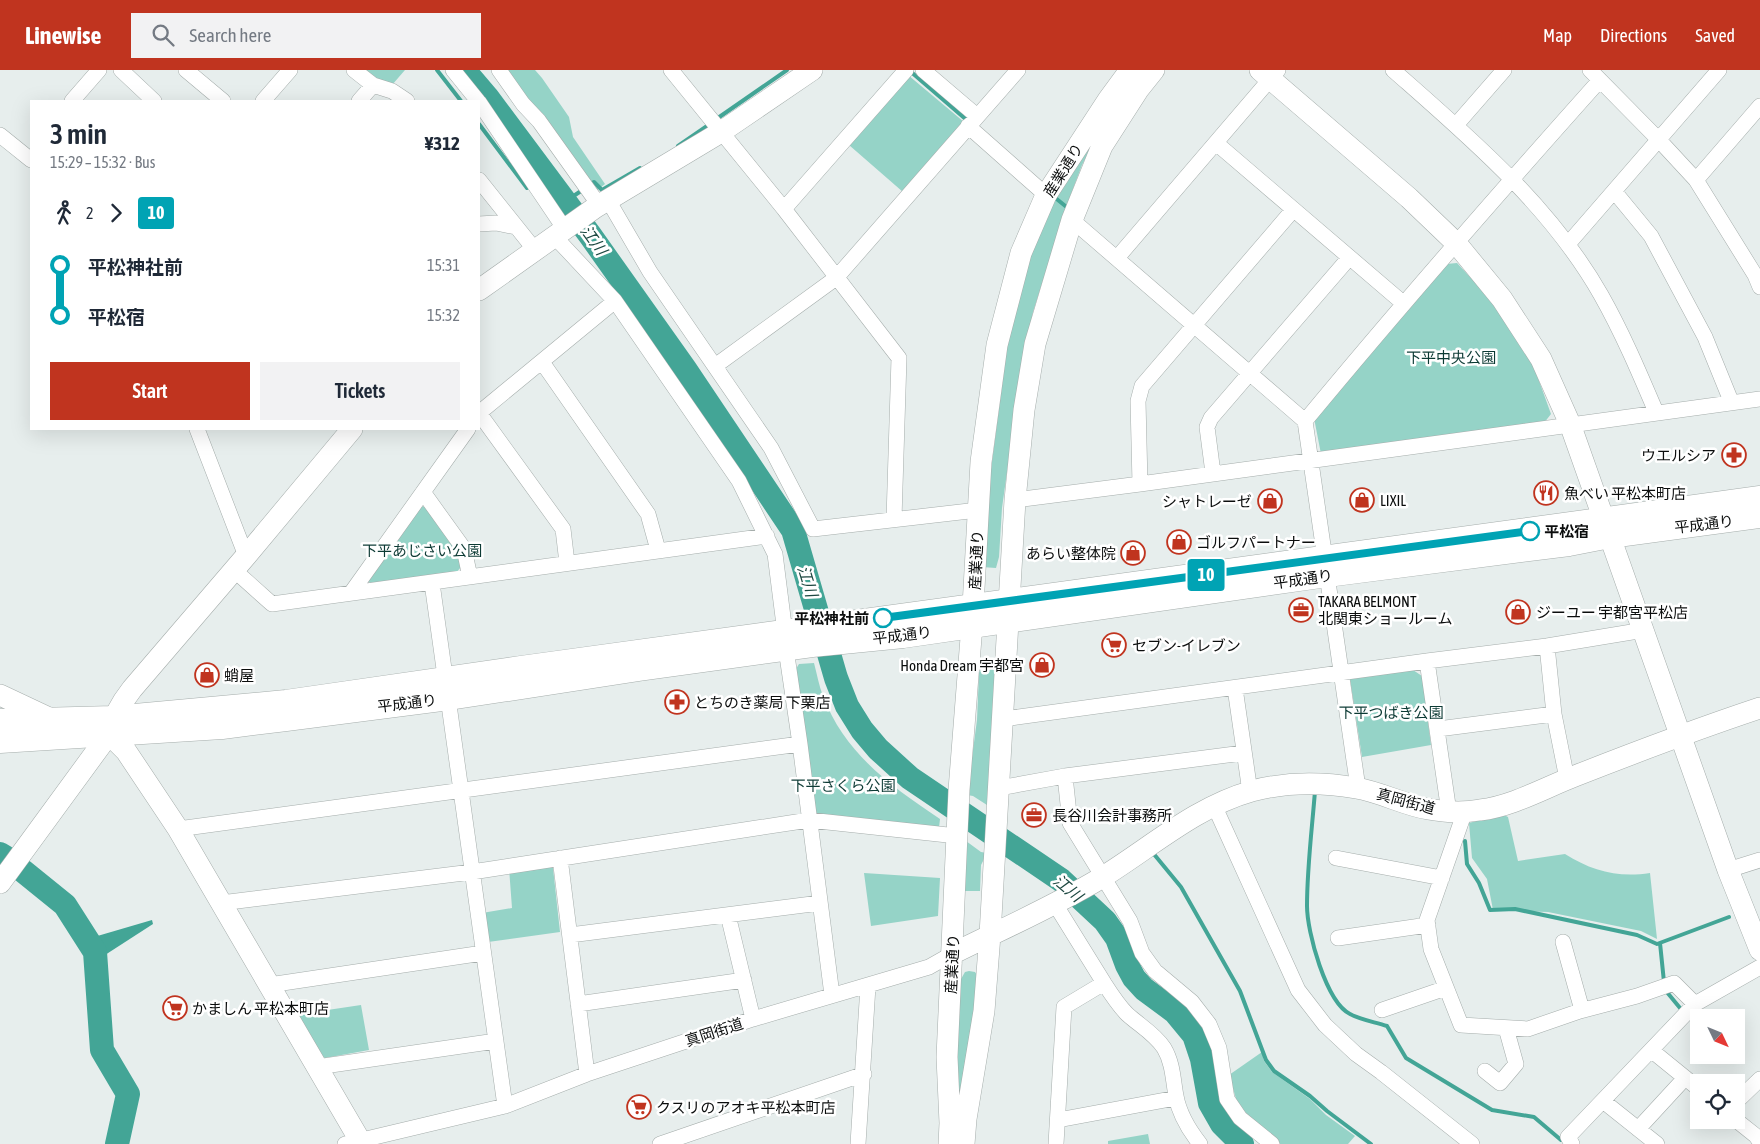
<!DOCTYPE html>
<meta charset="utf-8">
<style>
body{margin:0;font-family:"Asap Condensed","Noto Sans JP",sans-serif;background:#f2f2f3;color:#1f2937;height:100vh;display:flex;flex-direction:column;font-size:19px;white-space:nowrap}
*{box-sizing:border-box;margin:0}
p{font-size:16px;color:#747a83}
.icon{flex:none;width:28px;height:28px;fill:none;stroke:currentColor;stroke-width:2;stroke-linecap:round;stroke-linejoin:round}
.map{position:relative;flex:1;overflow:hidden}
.side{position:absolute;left:30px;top:30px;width:450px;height:330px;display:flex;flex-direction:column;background:#fff;border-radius:0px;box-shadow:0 5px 20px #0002}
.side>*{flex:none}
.badge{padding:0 10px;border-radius:4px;font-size:18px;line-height:32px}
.needle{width:32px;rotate:133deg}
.controls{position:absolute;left:1690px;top:939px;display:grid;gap:10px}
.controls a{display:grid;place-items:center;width:55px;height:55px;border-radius:0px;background:#fff;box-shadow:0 5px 20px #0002;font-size:25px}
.map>.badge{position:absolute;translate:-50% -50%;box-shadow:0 0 0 2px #fff}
.legs{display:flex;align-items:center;gap:8px;height:55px;padding:0 20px;font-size:16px}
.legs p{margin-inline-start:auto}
.overview{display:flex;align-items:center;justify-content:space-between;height:85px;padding:0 20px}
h1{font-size:28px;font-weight:600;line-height:38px}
.cta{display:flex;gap:10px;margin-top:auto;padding:10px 20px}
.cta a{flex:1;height:58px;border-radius:0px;background:#c0341f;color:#fff;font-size:20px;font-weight:600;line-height:58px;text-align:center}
.cta a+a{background:#f2f2f3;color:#1f2937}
ul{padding:0 20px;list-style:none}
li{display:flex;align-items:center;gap:18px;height:50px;font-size:19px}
li i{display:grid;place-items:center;width:8px;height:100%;margin:0 6px;background:currentColor}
li i::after{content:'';width:12px;height:12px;margin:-6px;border:4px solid;border-radius:50%;background:#fff}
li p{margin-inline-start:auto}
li:first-child i{background:linear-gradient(#0000 50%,currentColor 0)}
li:last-child i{background:linear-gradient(currentColor 50%,#0000 0)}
header{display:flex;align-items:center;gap:30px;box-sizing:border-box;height:70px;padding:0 25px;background:#c0341f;color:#fff}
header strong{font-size:24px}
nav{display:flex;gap:28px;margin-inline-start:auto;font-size:18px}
.search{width:350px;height:45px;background:#f2f2f3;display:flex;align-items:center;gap:12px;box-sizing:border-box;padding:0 18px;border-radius:0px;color:#747a83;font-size:19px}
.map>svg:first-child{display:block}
.green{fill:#95d3c7}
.water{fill:#43a596}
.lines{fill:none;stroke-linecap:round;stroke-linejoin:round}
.stream{stroke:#43a596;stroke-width:4}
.river{stroke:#43a596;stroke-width:24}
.street-casing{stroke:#a5adab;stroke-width:16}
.secondary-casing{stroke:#a5adab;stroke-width:22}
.primary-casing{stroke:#a5adab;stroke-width:25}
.street{stroke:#fff;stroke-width:15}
.secondary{stroke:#fff;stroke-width:21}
.primary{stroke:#fff;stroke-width:24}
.line-1-casing{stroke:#fff;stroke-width:11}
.line-1{stroke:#00a3b4;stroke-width:8}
.stop-1-dot{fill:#fff;stroke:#00a3b4;stroke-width:2.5}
.labels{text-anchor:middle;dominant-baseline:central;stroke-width:5;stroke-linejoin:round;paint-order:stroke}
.street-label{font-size:15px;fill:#0b0d0d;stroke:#fff}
.park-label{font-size:15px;fill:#0c3a34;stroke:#fff}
.poi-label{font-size:15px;fill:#0b0d0d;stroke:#fff;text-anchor:start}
.stop-label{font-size:15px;font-weight:bold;fill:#0b0d0d;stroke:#fff;text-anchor:start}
.water-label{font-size:16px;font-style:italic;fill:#1d4841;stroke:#fff}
</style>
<header>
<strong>Linewise</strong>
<div class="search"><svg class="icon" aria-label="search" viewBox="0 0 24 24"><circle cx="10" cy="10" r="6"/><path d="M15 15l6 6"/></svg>Search here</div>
<nav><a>Map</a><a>Directions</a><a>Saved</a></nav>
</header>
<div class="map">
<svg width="1760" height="1074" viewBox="0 0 1760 1074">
<rect width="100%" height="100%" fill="#e7eeed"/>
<path class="green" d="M358 0H405L392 15 364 5Z
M491 0H535L542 8 569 47 573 67 605 114 587 128 528 46Z
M908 5 964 52 903 122 849 75Z
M1103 55 1082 95 1068 132 1033 242 1021 302 1002 438 999 487 996 498 982 497 980 483 1015 217 1057 121Z
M1457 193 1497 236 1534 297 1551 344 1544 353 1321 384 1314 348 1446 194Z
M428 436 456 478 461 497 455 504 371 516 367 507 417 437Z
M983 590H997L987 735 973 726 967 725 977 650 979 603Z
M814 593C817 604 819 616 823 626 845 684 891 716 940 749L939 758 820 746 813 740 794 602 799 594Z
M1413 600 1422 606 1431 675 1362 687 1350 609Z
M1502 744 1508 747 1518 791 1565 784C1592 801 1618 808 1650 803L1657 869 1641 861 1548 842 1493 840 1487 809 1472 788 1469 753Z
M966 771 981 782 987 783 981 795 980 821H961Z
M545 792 553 798 560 862 488 872 482 843 512 838 509 798Z
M864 803 940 808 938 846 871 856Z
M969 901 975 902 979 908 958 1043 957 978 961 909 965 902Z
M361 935 369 980 325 988 318 983 294 945Z
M1262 982 1264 991 1272 1002 1310 1029 1326 1045 1355 1066 1348 1074H1280L1247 1048 1237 1032 1229 1005Z
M1148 1064 1150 1074H1108V1071Z"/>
<path class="water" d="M152 850 153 854 105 885 94 867Z"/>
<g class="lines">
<path class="stream" d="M437 0 461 31
M910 1 969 52
M715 50 787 0
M479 54 527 118 532 114
M678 76 710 54
M537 110 546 104
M589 115 594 112 602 120 640 98
M1053 126 1069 139
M566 131 584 119
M1315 721C1312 759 1307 798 1307 836 1307 862 1326 932 1350 944 1361 950 1375 952 1387 956L1406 988 1492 1040 1534 1047 1561 1070
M1465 771 1467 794 1479 813 1490 840 1515 839 1637 865 1657 874 1729 847
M1153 783 1181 817 1240 921 1266 990 1274 1001 1310 1026 1327 1041 1371 1074
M83 864 94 867
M1660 873 1664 912
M1666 921 1680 938"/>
<path class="river" d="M464 0 487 27 590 165 685 299 793 460 836 608 847 636 862 660 878 679 910 708 1061 810 1105 851 1117 868 1127 895 1134 908 1144 919 1175 942 1194 965 1202 989 1210 1033 1222 1054 1242 1074
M0 784 5 787
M23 801 65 835 95 882 102 980 128 1024 117 1074"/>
<g class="street-casing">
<path id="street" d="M121 0 154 31
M186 0 223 31
M354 0 373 15 392 21 407 31
M453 0 478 31
M499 0 523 34 539 51 599 135
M671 0 784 139 899 288 894 449
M923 0 977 46
M1393 0C1469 67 1550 135 1601 225 1622 262 1639 302 1656 342
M1590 0 1659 70 1696 110 1755 205 1760 217
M72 31 99 0
M263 31 290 0
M359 31 373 15
M479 32 564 158
M1456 55 1504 0
M968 56 1046 125
M0 65 31 90
M1216 73 1403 233
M479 110 535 180
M1696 110 1760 36
M1614 121 1651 166 1705 267 1731 331
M608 130 650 202 771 378 813 459 978 440
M784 139 906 0
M1072 150 1305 351 1325 489
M479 154 496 153 516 157
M554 166 615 231 739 411 775 484 785 563
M1568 174 1719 0
M1117 188 1278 0
M542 292 648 444 658 480
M715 296 836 208 1018 0
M479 343 563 459 567 493
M479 343 615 231
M1305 351C1401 235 1500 122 1600 10
M197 359 246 486
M1213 403 1207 357 1211 348 1349 188
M1140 414 1138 331 1142 316 1293 140
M423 422 464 479 470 507
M1015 430 1140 414 1760 329
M234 500 272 534 767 466
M1327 505 1358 718
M432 513 505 1036
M351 523 468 359
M1547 576 1554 644 1567 709
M786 579 800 674 832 925
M1427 591 1449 742
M1235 618 1250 722
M1003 649 1427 591 1547 576 1644 560
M1438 659 1554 644
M1065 706 1070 753 1130 851 1142 883 1155 901 1192 932 1209 954 1219 978 1227 1029 1240 1048 1272 1074
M999 718 1065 706 1243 683
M1214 735 1298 920 1325 955 1356 984 1381 1002 1472 1074
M1465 741 1427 850 1431 879 1461 955 1528 959 1580 941 1637 926 1674 913 1695 934
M178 759 800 674
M560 788 587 1004
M1336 788 1442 808
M1728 800 1760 790
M221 833 472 802 809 750 957 766
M1055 834 1104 913 1064 937 1056 1074
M728 845 753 949
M570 865 820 833
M1338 868 1428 855
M1563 872 1582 940
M1104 913C1111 924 1118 935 1127 944 1139 955 1155 964 1164 978 1173 993 1173 1010 1176 1026 1179 1043 1189 1060 1200 1074
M269 915 483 883
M578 934 744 910
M1382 940 1446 918
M1651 980 1699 1019
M317 997 496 971
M1485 1001 1500 1013 1516 994 1506 958
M1603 1031 1657 1074
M1736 1032 1760 1009
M1058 1050 1176 1028
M1736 1050 1756 1066 1760 1072
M1638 1059 1685 1008
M345 1074 505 1036 587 1004 753 949 929 897 952 884
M660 1074 864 1004
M858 1074 868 916
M1572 1074 1568 1067 1695 934 1760 897"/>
</g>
<g class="secondary-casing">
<path id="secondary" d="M1260 0 1409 128 1456 173 1502 229 1541 289 1570 354 1728 800 1760 880
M479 220 596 137 721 62 812 0
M0 625 51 649
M109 664 126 681 178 759 362 1074
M0 813 109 664C113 646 121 633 132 619L246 486 352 359
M952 884C1002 859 1053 837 1101 808 1150 778 1195 737 1252 721 1286 712 1322 712 1356 718 1381 722 1404 735 1428 739 1444 742 1464 743 1480 740 1513 736 1544 718 1575 706 1636 682 1697 659 1760 638
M949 1074 950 1053 947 987 959 720 972 555 981 392 997 275 1021 183 1046 125 1108 30 1130 0
M964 1074 966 1049 984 941 990 865 1015 430 1024 340 1035 274 1072 150 1102 76 1138 20 1154 0"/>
</g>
<g class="primary-casing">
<path id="primary" d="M0 651 113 648 286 632 521 598 1760 428
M0 671 222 657 286 649 449 628 639 599 812 575 903 566 1327 505 1569 474 1610 466 1760 446"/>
</g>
<use href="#street" class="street"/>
<use href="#secondary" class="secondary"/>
<use href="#primary" class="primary"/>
</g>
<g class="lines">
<g class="line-1-casing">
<path id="line-1" d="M883 548 1530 461"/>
</g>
<use href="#line-1" class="line-1"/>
</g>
<defs>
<g id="pharmacy-ring" transform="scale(1.25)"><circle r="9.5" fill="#fff" stroke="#c0341f" stroke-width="1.5"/><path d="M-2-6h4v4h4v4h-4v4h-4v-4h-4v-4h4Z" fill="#c0341f"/></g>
<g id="restaurant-ring" transform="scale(1.25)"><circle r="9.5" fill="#fff" stroke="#c0341f" stroke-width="1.5"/><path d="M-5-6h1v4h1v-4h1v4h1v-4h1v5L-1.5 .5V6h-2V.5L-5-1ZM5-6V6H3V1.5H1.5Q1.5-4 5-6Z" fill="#c0341f"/></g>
<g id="shop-ring" transform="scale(1.25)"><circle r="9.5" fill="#fff" stroke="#c0341f" stroke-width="1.5"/><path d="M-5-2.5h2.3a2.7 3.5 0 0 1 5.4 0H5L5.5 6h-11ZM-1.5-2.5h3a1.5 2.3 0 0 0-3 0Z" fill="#c0341f"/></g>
<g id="office-ring" transform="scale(1.25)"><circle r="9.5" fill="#fff" stroke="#c0341f" stroke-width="1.5"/><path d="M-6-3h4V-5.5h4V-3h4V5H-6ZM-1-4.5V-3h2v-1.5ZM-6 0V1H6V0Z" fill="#c0341f"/></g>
<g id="supermarket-ring" transform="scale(1.25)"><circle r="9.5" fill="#fff" stroke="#c0341f" stroke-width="1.5"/><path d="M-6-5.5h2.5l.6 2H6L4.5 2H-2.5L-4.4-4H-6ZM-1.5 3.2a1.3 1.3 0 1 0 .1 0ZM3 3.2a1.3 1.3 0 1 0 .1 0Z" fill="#c0341f"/></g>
</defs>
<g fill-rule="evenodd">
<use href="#pharmacy-ring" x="1734" y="385"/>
<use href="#restaurant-ring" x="1546" y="423"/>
<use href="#shop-ring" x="1362" y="430"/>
<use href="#shop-ring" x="1270" y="431"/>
<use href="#shop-ring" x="1179" y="472"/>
<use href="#shop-ring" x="1133" y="483"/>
<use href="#office-ring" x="1301" y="540"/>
<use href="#shop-ring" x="1518" y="542"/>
<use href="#supermarket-ring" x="1114" y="575"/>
<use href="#shop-ring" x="1042" y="595"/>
<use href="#shop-ring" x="207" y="605"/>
<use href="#pharmacy-ring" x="677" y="632"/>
<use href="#office-ring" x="1034" y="745"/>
<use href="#supermarket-ring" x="175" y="938"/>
<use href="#supermarket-ring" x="639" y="1037"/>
</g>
<g class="stop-1-dot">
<circle cx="1530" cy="461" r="9"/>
<circle cx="883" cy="548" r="9"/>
</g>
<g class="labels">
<g class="street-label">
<text transform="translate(1063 100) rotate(-58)">産業通り</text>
<text transform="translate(1704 454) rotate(-7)">平成通り</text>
<text transform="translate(976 490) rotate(-87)">産業通り</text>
<text transform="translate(1303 509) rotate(-8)">平成通り</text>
<text transform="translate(902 565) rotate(-7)">平成通り</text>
<text transform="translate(407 633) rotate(-7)">平成通り</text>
<text transform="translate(1406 731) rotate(15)">真岡街道</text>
<text transform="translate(952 894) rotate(-87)">産業通り</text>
<text transform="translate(714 962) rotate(-18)">真岡街道</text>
</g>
<g class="park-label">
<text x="1451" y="287">下平中央公園</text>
<text x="422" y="480">下平あじさい公園</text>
<text x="1391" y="642">下平つばき公園</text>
<text x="843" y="715">下平さくら公園</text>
</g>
<g class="poi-label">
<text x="1716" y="385" text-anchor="end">ウエルシア</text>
<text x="1564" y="423">魚べい 平松本町店</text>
<text x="1380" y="430">LIXIL</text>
<text x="1252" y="431" text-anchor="end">シャトレーゼ</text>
<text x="1196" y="472">ゴルフパートナー</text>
<text x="1116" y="483" text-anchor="end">あらい整体院</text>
<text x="1318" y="531">TAKARA BELMONT<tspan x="1318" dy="17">北関東ショールーム</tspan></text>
<text x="1536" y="542">ジーユー 宇都宮平松店</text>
<text x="1132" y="575">セブン-イレブン</text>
<text x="1024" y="595" text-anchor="end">Honda Dream 宇都宮</text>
<text x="224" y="605">蛸屋</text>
<text x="694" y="632">とちのき薬局 下栗店</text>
<text x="1052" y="745">長谷川会計事務所</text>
<text x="192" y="938">かましん 平松本町店</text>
<text x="656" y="1037">クスリのアオキ平松本町店</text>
</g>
<g class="stop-label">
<text x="1544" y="461">平松宿</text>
<text x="869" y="548" text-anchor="end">平松神社前</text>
</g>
<g class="water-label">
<text transform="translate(594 170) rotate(54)">江川</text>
<text transform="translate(808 511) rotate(73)">江川</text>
<text transform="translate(1068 818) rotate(40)">江川</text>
</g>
</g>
</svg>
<div class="controls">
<a><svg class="needle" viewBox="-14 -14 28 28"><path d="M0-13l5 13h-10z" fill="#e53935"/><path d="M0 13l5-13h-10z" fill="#747a83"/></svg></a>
<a><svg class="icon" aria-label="locate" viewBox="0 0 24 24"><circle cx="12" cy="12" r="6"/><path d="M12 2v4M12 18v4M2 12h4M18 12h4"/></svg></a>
</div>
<b class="badge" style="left:1206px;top:505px;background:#00a3b4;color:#fff">10</b>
<section class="side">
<div class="overview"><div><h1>3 min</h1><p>15:29 – 15:32 · Bus</p></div><b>¥312</b></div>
<div class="legs"><svg class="icon" aria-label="walk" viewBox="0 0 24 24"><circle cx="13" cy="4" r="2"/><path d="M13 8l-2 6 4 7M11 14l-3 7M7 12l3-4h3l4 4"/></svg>2<svg class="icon" aria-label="forward" viewBox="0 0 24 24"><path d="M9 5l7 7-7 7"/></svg><b class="badge" style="background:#00a3b4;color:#fff">10</b></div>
<ul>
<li><i style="color:#00a3b4"></i><b>平松神社前</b><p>15:31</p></li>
<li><i style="color:#00a3b4"></i><b>平松宿</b><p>15:32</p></li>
</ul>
<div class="cta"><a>Start</a><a>Tickets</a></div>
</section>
</div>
